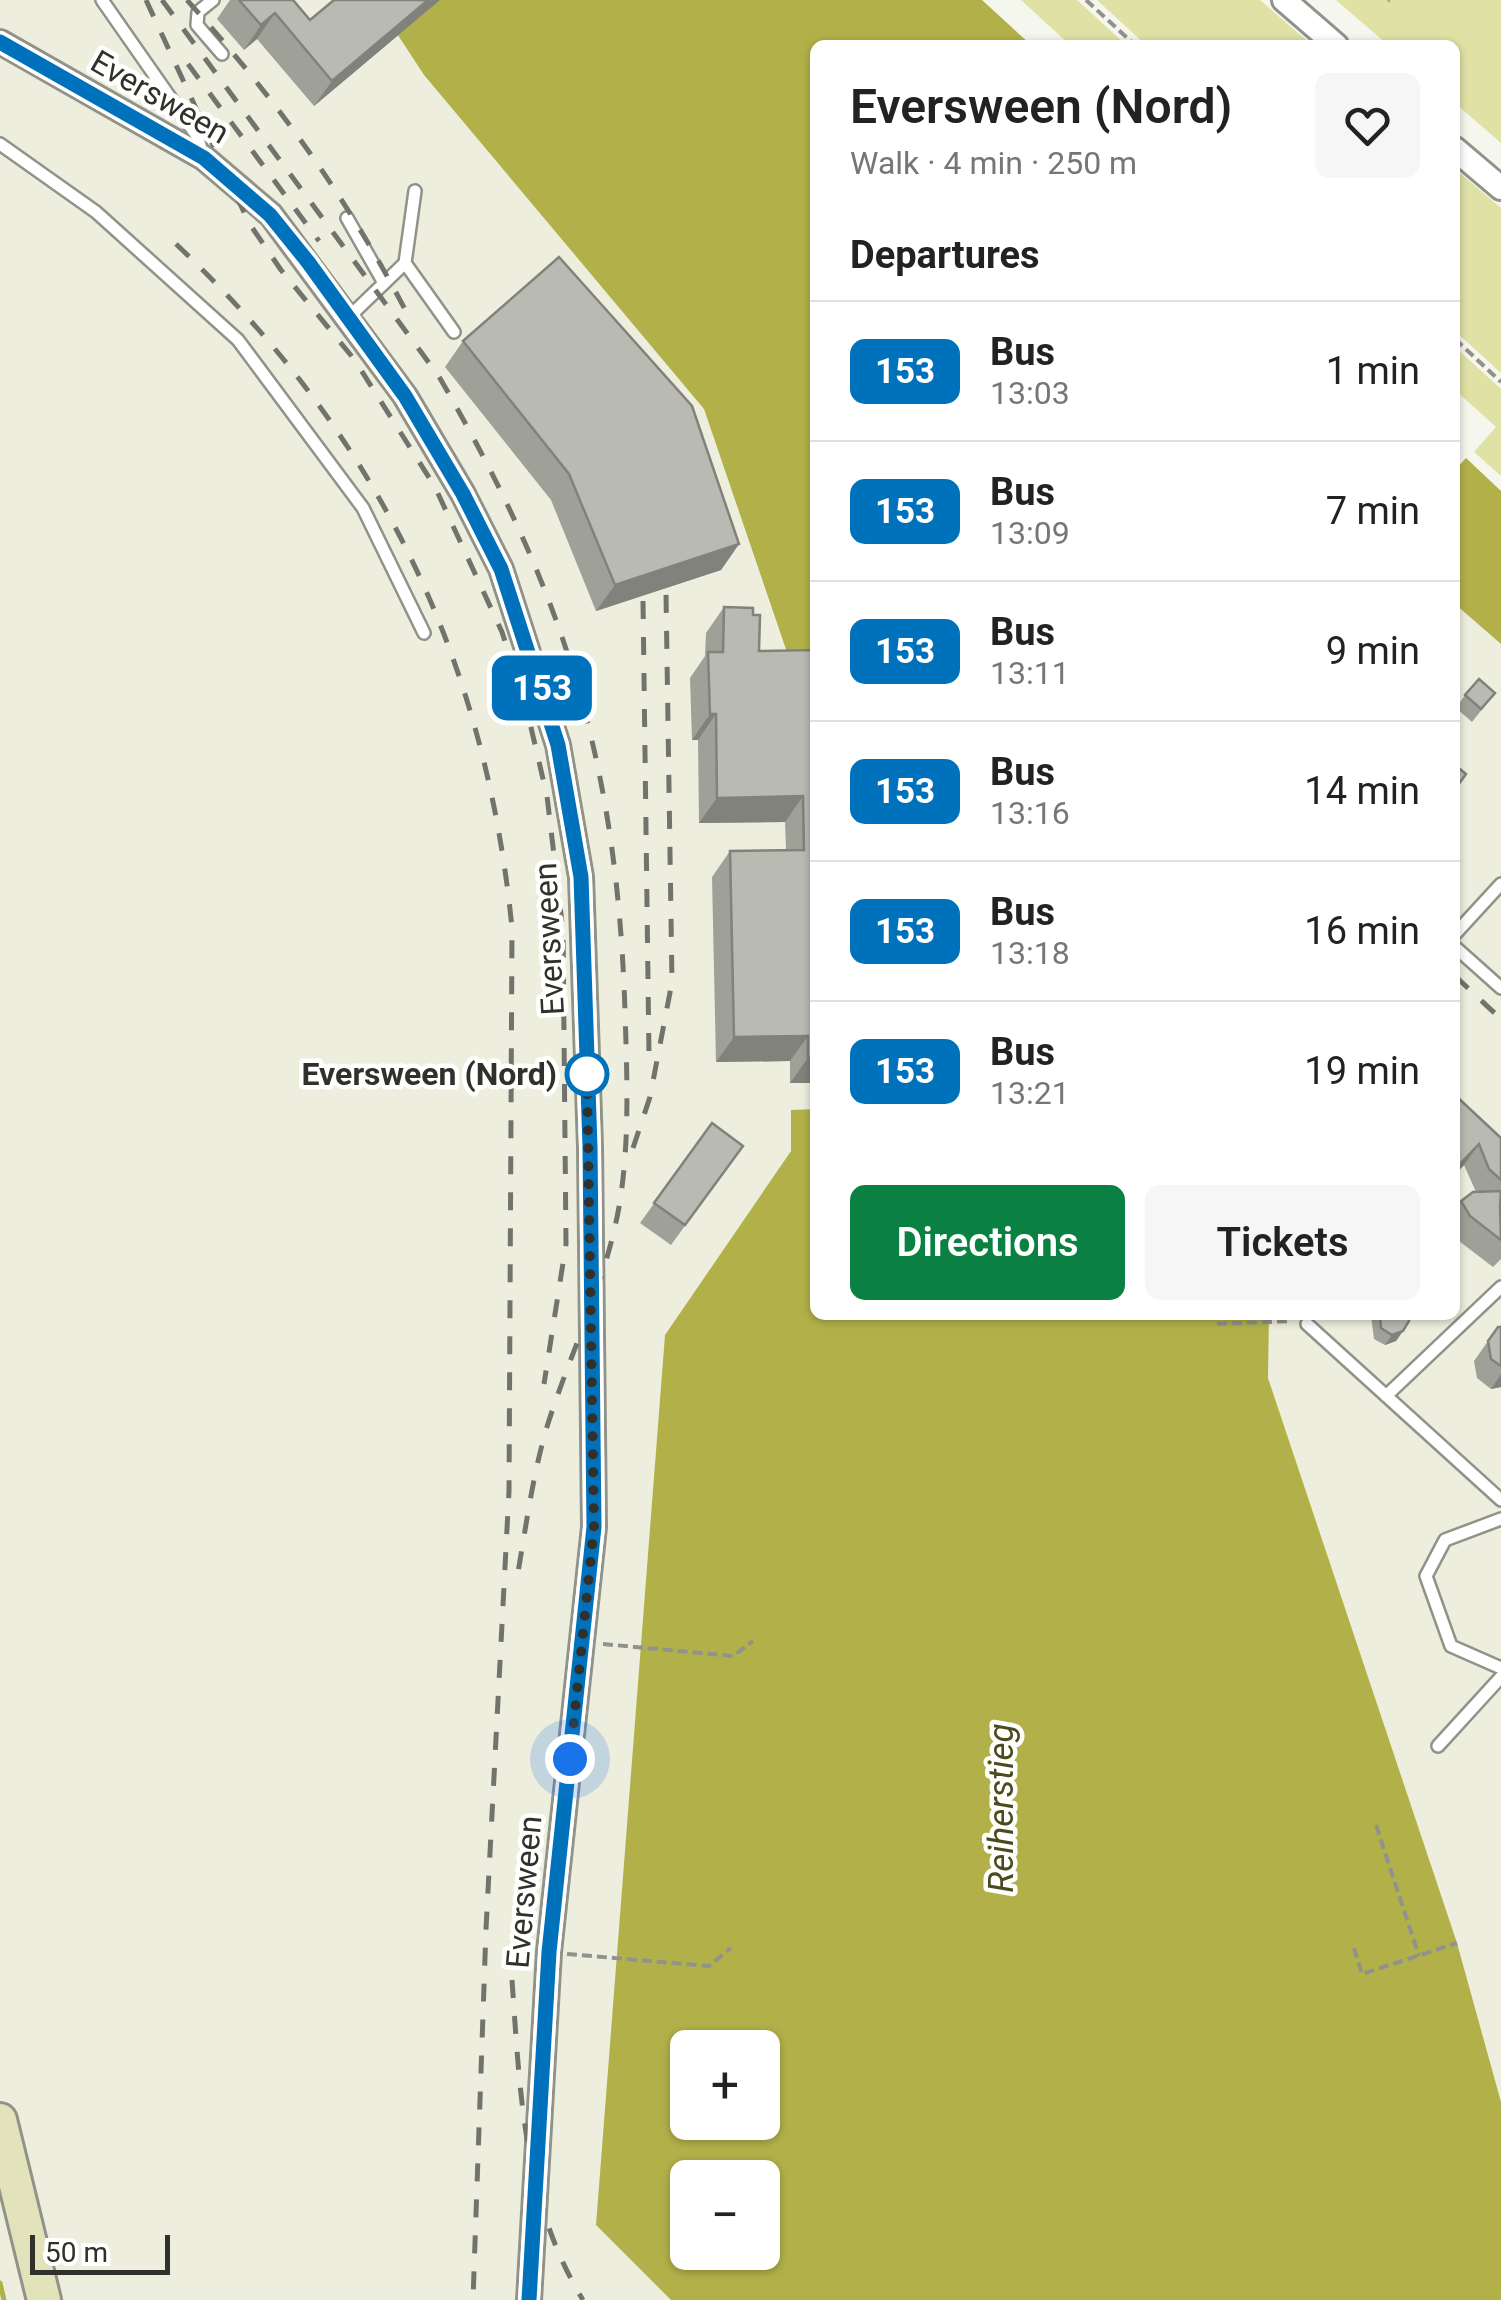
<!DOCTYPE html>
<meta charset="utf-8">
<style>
body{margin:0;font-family:Roboto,sans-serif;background:#f6f6f6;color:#222;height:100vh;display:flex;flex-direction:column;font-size:38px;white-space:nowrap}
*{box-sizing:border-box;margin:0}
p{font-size:32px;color:#767676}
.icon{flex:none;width:55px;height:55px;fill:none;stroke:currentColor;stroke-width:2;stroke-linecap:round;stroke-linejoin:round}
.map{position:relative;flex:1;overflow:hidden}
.details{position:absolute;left:810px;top:40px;width:650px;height:1280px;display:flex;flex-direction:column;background:#fff;border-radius:15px;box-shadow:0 2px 8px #0004}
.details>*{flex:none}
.badge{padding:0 20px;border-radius:15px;font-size:35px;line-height:65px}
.controls{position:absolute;left:670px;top:2030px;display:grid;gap:20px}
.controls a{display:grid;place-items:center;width:110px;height:110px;border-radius:15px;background:#fff;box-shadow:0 2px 8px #0004;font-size:50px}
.scale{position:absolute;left:30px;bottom:25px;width:140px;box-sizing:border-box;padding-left:10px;border:5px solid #30302d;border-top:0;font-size:28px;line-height:35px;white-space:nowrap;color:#30302d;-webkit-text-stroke:8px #fffffe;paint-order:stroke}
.you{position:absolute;width:50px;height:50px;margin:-25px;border:8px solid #fff;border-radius:50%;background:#1a73e8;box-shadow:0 0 0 15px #1a73e833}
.map>.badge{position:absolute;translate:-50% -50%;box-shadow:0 0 0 5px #fff}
h2{padding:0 40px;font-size:38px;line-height:90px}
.round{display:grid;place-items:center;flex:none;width:105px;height:105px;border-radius:15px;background:#f6f6f6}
.summary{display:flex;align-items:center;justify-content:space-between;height:170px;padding:0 40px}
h1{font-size:48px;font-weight:600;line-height:75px}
.primary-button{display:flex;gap:20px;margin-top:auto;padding:20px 40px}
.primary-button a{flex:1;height:115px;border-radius:15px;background:#0b8043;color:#fff;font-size:40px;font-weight:600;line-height:115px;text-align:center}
.primary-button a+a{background:#f6f6f6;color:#222}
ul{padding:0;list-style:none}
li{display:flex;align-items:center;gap:30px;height:140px;padding:0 40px;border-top:2px solid #e0e0e0}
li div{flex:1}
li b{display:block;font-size:38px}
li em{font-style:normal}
li .badge{min-width:110px;font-weight:700;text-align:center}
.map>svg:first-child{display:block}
.built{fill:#edeedd}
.green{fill:#e0e1a4}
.water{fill:#b2b149;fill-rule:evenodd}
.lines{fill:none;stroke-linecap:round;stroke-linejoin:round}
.stream{stroke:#b2b149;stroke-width:5}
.service-casing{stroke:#919289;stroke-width:16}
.minor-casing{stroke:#919289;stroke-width:28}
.secondary-casing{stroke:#919289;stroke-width:38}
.path{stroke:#91928c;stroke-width:4;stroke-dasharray:10 5;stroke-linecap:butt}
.service{stroke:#fff;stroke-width:11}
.minor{stroke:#fff;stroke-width:22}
.secondary{stroke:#e2e2bb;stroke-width:32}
.rail{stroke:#73736e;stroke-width:5;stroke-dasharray:18 18;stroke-linecap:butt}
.wall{fill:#9fa098}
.shaded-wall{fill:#82827c}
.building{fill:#b9bab1;stroke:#82827c;stroke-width:2.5}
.line-casing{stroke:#fff;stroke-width:22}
.line{stroke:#0072bc;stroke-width:15}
.walk{stroke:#30302d;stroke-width:10;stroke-dasharray:0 18}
.stop-dot{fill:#fff;stroke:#0072bc;stroke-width:5}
.labels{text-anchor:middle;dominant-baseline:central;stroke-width:9;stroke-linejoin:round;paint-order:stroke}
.street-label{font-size:32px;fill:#30302d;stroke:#fffffe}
.stop-label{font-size:32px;font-weight:bold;fill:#30302d;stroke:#fffffe;text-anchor:end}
.water-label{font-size:35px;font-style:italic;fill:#4b4b20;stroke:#fffffe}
</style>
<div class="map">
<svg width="1501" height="2300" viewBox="0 0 1501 2300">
<rect width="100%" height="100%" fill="#f5f6ed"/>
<path class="built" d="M0 0H375L424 75 704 409 794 676H815V1109L791 1110V1151L665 1335 597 2226 670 2300H0Z
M1455 604 1501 644V2103L1457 1943 1268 1378 1269 1315H1455Z"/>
<path class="green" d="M1021 0H1077L1126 45H1070Z
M1097 0H1260L1312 45H1146Z
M1336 0H1501V143L1455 103V45H1388Z
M1455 169 1501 208V373L1455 331Z
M1455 347 1501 389V476L1474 452 1496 427 1455 390Z"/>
<path class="water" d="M375 0H982L1031 45H815V676H795L704 409 424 75Z
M1466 458 1501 491V644L1455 604V470Z
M815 1109V1315H1269L1268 1378 1457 1943 1501 2102V2300H671L596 2225 665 1335 791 1151V1110ZM688 2048H762V2122H688ZM688 2178H762V2252H688Z"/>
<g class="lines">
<path class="stream" d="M0 2283 4 2300"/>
<g class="service-casing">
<path id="service" d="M102 0 197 136 203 155
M213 0 198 12 197 25 222 54
M0 144 96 212 238 340 363 508 424 633
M347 218 384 283
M405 263 454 332
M348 318 405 263 415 191
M1455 934 1501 884
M1455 947 1501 988
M1307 1324 1501 1500
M1386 1396 1501 1287
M1501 1519 1445 1540 1426 1576 1451 1646 1501 1668
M1438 1746 1501 1677"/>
</g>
<g class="minor-casing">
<path id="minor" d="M1284 0 1336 45
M0 42 204 158 271 215 405 396 463 494 501 569 558 745 581 877 590 1147 594 1527 549 1952 529 2300
M1455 149 1501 188"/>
</g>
<g class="secondary-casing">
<path id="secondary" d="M0 2120 44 2300"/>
</g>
<path class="path" d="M1086 0 1135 45
M1388 1 1389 0
M1455 339 1501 382
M1217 1324 1292 1321
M603 1644 733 1656 753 1641
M1376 1825 1419 1956
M1354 1948 1362 1974 1457 1943
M567 1954 709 1966 731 1948"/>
<use href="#service" class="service"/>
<use href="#minor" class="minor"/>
<use href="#secondary" class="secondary"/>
<path class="rail" d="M146 0 249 223 281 270 354 359 435 487 502 632 529 719 547 796 563 931 566 1244 544 1384
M162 0 438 375C564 591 617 760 625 1011 627 1076 630 1143 619 1207 605 1285 569 1355 546 1430 532 1479 526 1527 517 1578
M187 0C279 103 348 198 411 321
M188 64 319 241
M176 244C376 433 485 654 512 928L509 1491 486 1929 473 2300
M643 601 649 1056
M1455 976 1501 1019
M633 1148 650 1097 672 982 666 593
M512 1980C520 2091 523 2202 583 2300"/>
</g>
<path class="wall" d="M230 0H293L310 20 440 0 314 106 257 39 244 50 217 19Z
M463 341 739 544 721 570 596 611 551 500 445 367Z
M724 607 753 615 759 651 815 650V1083H790V1061L716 1062 712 877 730 851 786 850 785 822 699 823 698 740H692L690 678 705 656 706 633Z
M1495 693 1472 722 1456 708 1465 695Z
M1455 1095 1501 1138V1259L1493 1267 1455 1238V1210L1461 1201 1476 1192 1464 1165 1455 1175Z
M712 1123 743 1146 671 1245 640 1223Z
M1371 1315H1409L1403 1331 1396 1341 1385 1345 1374 1339Z
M1498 1327H1501V1387L1491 1389 1477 1378 1474 1361Z"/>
<path class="shaded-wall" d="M428 0H440L314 106 332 81Z
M275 13 257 39 244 50 261 25Z
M739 544 721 570 596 611 615 585Z
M710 714H716L698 740H692Z
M803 796 785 822 699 823 717 798Z
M808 1036 790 1061 716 1062 734 1037Z
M808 1058H815V1083H790Z
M1479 1144 1464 1165 1455 1175V1169Z
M1403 1331 1396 1341 1385 1345 1392 1335Z
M1501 1374V1387L1491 1389Z"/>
<path class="building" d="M239 0H293L310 20 334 0H428L332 81 275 13 261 25Z
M559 257 692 406 739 544 615 585 569 474 463 341Z
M724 607 753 608V615H760L759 651 815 650V1058H808V1036L734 1037 730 851 804 850 803 796 717 798 716 714H710L708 652H723Z
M1479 679 1495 693 1481 709 1465 695Z
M1455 765 1466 774 1456 788H1455Z
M1455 1095 1501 1138V1180L1489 1169 1479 1144 1455 1169Z
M712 1123 743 1146 685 1225 654 1203Z
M1501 1191 1500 1206 1501 1240 1470 1216 1461 1201 1473 1192Z
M1380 1315H1409V1321L1403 1331 1392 1335 1381 1328Z
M1498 1327H1501V1366L1491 1359 1488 1341Z"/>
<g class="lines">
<g class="line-casing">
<path id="line" d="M0 42 204 158 270 215 308 262 405 396 463 494 501 569 558 745 581 877 590 1147 594 1527 549 1952 529 2300"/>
</g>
<use href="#line" class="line"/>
<path class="walk" d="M570 1759 594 1527 587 1074"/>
</g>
<circle class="stop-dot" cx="587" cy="1074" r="20"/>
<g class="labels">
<g class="street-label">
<text transform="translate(160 97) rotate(30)">Eversween</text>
<text transform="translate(549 939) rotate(-93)">Eversween</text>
<text transform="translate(524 1892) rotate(-85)">Eversween</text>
</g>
<g class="stop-label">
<text x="557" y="1074">Eversween (Nord)</text>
</g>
<g class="water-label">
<text transform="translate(1001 1808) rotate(-90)">Reiherstieg</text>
</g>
</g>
</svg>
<div class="controls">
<a>+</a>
<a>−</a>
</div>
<div class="scale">50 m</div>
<div class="you" style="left:570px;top:1759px"></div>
<b class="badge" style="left:542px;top:688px;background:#0072bc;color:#fff">153</b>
<section class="details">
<div class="summary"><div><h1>Eversween (Nord)</h1><p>Walk · 4 min · 250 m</p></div><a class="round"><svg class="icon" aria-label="heart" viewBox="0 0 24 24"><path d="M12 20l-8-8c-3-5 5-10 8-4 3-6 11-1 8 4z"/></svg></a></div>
<h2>Departures</h2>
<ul>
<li><span class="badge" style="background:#0072bc;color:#fff">153</span><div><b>Bus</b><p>13:03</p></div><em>1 min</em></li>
<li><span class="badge" style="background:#0072bc;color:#fff">153</span><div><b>Bus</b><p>13:09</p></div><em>7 min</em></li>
<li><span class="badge" style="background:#0072bc;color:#fff">153</span><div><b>Bus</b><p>13:11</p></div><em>9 min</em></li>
<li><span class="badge" style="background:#0072bc;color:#fff">153</span><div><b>Bus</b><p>13:16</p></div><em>14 min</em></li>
<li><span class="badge" style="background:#0072bc;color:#fff">153</span><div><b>Bus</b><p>13:18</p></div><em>16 min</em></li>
<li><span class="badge" style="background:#0072bc;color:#fff">153</span><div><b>Bus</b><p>13:21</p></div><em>19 min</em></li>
</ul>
<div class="primary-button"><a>Directions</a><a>Tickets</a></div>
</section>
</div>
